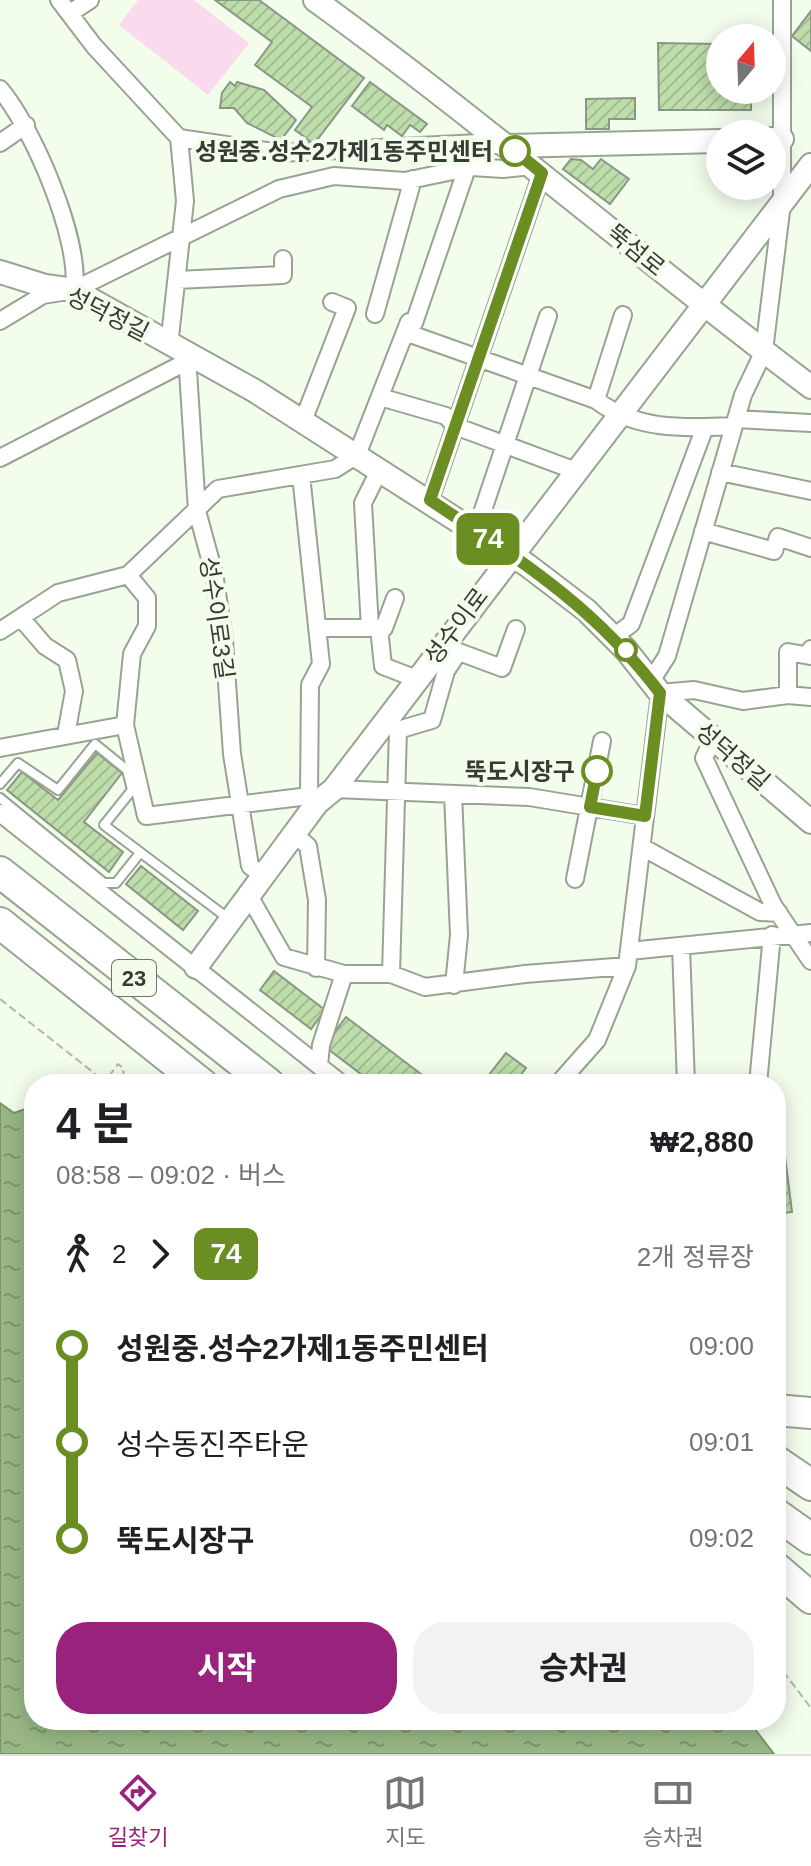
<!DOCTYPE html>
<html lang="ko">
<meta charset="utf-8">
<style>
body{margin:0;font-family:Helvetica,"Noto Sans KR",sans-serif;background:#f2f2f2;color:#202124;height:100vh;display:flex;flex-direction:column;font-size:30px;white-space:nowrap}
*{box-sizing:border-box;margin:0}
p{font-size:26px;color:#757577}
.icon{flex:none;width:44px;height:44px;fill:none;stroke:currentColor;stroke-width:2;stroke-linecap:round;stroke-linejoin:round}
.map{position:relative;flex:1;overflow:hidden}
.sheet{position:absolute;left:24px;top:1074px;width:762px;height:656px;display:flex;flex-direction:column;background:#fff;border-radius:32px;box-shadow:0 4px 20px #0003}
.sheet>*{flex:none}
.badge{padding:0 16px;border-radius:12px;font-size:28px;line-height:52px}
.needle{width:52px;rotate:19deg}
.tools{position:absolute;left:706px;top:24px;display:grid;gap:16px}
.tools a{display:grid;place-items:center;width:80px;height:80px;border-radius:50%;background:#fff;box-shadow:0 4px 20px #0003;font-size:40px}
.map>.badge{position:absolute;translate:-50% -50%;box-shadow:0 0 0 4px #fff}
.legs{display:flex;align-items:center;gap:12px;height:88px;padding:0 32px;font-size:26px}
.legs p{margin-inline-start:auto}
.headline{display:flex;align-items:center;justify-content:space-between;height:136px;padding:0 32px}
h1{font-size:44px;font-weight:700;line-height:60px}
.action{display:flex;gap:16px;margin-top:auto;padding:16px 32px}
.action a{flex:1;height:92px;border-radius:32px;background:#99227c;color:#fff;font-size:32px;font-weight:700;line-height:92px;text-align:center}
.action a+a{background:#f2f2f2;color:#202124}
ul{padding:0 32px;list-style:none}
li{display:flex;align-items:center;gap:28px;height:96px;font-size:30px}
li i{display:grid;place-items:center;width:12px;height:100%;margin:0 10px;background:currentColor}
li i::after{content:'';width:20px;height:20px;margin:-10px;border:6px solid;border-radius:50%;background:#fff}
li p{margin-inline-start:auto}
li:first-child i{background:linear-gradient(#0000 50%,currentColor 0)}
li:last-child i{background:linear-gradient(currentColor 50%,#0000 0)}
.tabs{display:flex;justify-content:space-around;align-items:center;height:112px;border-top:2px solid #e0e0e0;background:#fff;font-size:22px;color:#757577}
.tabs a{display:grid;justify-items:center;gap:4px}
.tabs .on{color:#99227c}
.map>svg:first-child{display:block}
.grass{fill:#fadbee}
.water{fill:url(#water-ripples);stroke:#7b926d;stroke-width:2}
.building{fill:url(#building-hatch);stroke:#8c9686;stroke-width:2}
.lines{fill:none;stroke-linecap:round;stroke-linejoin:round}
.lane-casing{stroke:#99a393;stroke-width:12}
.street-casing{stroke:#99a393;stroke-width:20}
.secondary-casing{stroke:#99a393;stroke-width:26}
.highway-casing{stroke:#99a393;stroke-width:34}
.path{stroke:#b0b9ac;stroke-width:2;stroke-dasharray:8 4;stroke-linecap:butt}
.lane{stroke:#fff;stroke-width:8}
.street{stroke:#fff;stroke-width:16}
.secondary{stroke:#fff;stroke-width:22}
.highway{stroke:#fff;stroke-width:30}
.line-1-casing{stroke:#fff;stroke-width:18}
.line-1{stroke:#6b8e23;stroke-width:12}
.stop-1-dot{fill:#fff;stroke:#6b8e23;stroke-width:4}
.labels{text-anchor:middle;dominant-baseline:central;stroke-width:8;stroke-linejoin:round;paint-order:stroke}
.shield{fill:#f2fdec;stroke:#6f756c;stroke-width:2}
.shield-label{font-size:22px;font-weight:bold;fill:#373b35}
.stop-label{font-size:24px;font-weight:bold;fill:#373b35;stroke:#f2fdec;text-anchor:end}
.street-label{font-size:24px;fill:#373b35;stroke:#f2fdec}
</style>
<div class="map">
<svg width="811" height="1754" viewBox="0 0 811 1754">
<defs>
<pattern id="water-ripples" width="26" height="14" patternUnits="userSpaceOnUse" patternTransform="scale(2)"><rect width="26" height="14" fill="#98b785"/><path d="M2 4q2-2 4 0t4 0M15 11q2-2 4 0t4 0" fill="none" stroke="#7d966e"/></pattern>
<pattern id="building-hatch" width="6" height="6" patternUnits="userSpaceOnUse" patternTransform="scale(2)"><rect width="6" height="6" fill="#bddeaa"/><path d="M-1 1l2-2M0 6l6-6M5 7l2-2" fill="none" stroke="#a3bf93"/></pattern>
</defs>
<rect width="100%" height="100%" fill="#f2fdec"/>
<path class="grass" d="M138 0H194L249 43 208 95 119 25Z"/>
<path class="water" d="M0 1103 14 1113 34 1106V1720H748L774 1754H0Z"/>
<path class="building" d="M215 0H259L364 78 314 144 295 130 312 107 255 65 272 42Z
M811 11V51L792 36Z
M658 43 720 44V90H751V110H659Z
M230 82 235 86 237 82 264 90 296 120 281 140 247 123 234 108H220L222 93Z
M370 82 427 124 420 132 410 125 402 136 387 125 384 130 352 106Z
M635 98V119H609V129H586V99Z
M571 159 581 160 593 169 601 159 629 179 610 204 563 169Z
M97 753 122 773 84 822 123 852 109 872 7 790 22 772 58 800Z
M141 866 198 911 183 930 126 884Z
M274 971 325 1010 311 1029 260 990Z
M346 1017 434 1084H374L324 1046Z
M506 1053 526 1068 514 1084H482Z
M782 1133 792 1212 776 1214V1134Z"/>
<g class="lines">
<g class="lane-casing">
<path id="lane" d="M0 784 18 763 58 790 95 744 127 770 132 790 104 825 229 919
M0 798 104 883H116L140 853"/>
</g>
<g class="street-casing">
<path id="street" d="M59 0 94 46 179 138 280 153 479 143 505 146
M70 13 90 0
M0 89C33 128 81 240 74 290
M0 143 26 125
M177 280 283 275V259
M375 314 413 179
M623 315 596 400C637 431 684 428 734 426
M0 321 43 295 74 290 279 189 334 176 405 181 472 167 503 169 533 166
M405 332 596 400
M169 346 185 201 179 138
M187 355 197 511 214 573 224 640 232 754 250 866 262 875
M380 397 446 416 455 426 576 471
M736 419 811 423
M303 421 347 308 332 302
M0 458 188 361
M720 472 811 491
M301 475 321 664 310 685 309 796 316 802
M430 500 542 173
M476 531 548 316
M703 531 774 551 778 537 811 548
M21 618 45 646 67 660 74 691 66 735
M317 628H384L395 598
M370 628 363 503 380 469
M379 628 383 666 417 679
M0 631 58 593 128 575 218 489 335 469 357 455 409 322 414 323 467 168
M613 637 631 624 705 427
M451 649 502 668 516 629
M651 681 667 656 743 395 764 351 782 203V0
M788 695V652L810 656 811 649
M386 720 398 730 391 974
M125 725 132 654 147 626V598L128 575
M398 730 432 720 446 671 457 654
M713 739 704 758 773 905 811 961
M0 748 125 725 146 816 309 796
M334 789 529 797 645 816
M453 794 459 935 454 985
M0 813 342 1084
M294 834 308 846 317 900 316 968
M642 847 760 912 779 913
M575 879 602 741
M248 894 284 957 344 974H391L425 987 525 974 627 966
M681 946 686 1084
M629 951 811 933
M319 1066 321 1045 344 974
M558 1084 597 1040 627 966 660 693 694 690 743 701 788 695 811 697
M758 1084 772 935"/>
</g>
<g class="secondary-casing">
<path id="secondary" d="M315 0C485 123 643 261 811 387
M772 139H782
M509 146 720 141
M0 272 45 286 74 290 255 391 527 565 586 610 626 650 660 693 811 822
M196 967 317 803 334 789 811 165"/>
</g>
<g class="highway-casing">
<path id="highway" d="M0 872 269 1084
M0 923 202 1084
M776 1410 811 1413
M776 1461 811 1485
M776 1514 811 1539
M776 1568 811 1598"/>
</g>
<path class="path" d="M0 999 108 1084
M114 1084 107 1079 118 1064 123 1068 124 1078 132 1084
M776 1662 811 1708"/>
<use href="#lane" class="lane"/>
<use href="#street" class="street"/>
<use href="#secondary" class="secondary"/>
<use href="#highway" class="highway"/>
</g>
<g class="lines">
<g class="line-1-casing">
<path id="line-1" d="M515 151 542 173 430 500C520 560 593 605 660 693L645 816 590 807 597 771"/>
</g>
<use href="#line-1" class="line-1"/>
</g>
<g class="stop-1-dot">
<circle cx="515" cy="151" r="14"/>
<circle cx="626" cy="650" r="10"/>
<circle cx="597" cy="771" r="14"/>
</g>
<g class="labels">
<rect class="shield" x="112" y="960" width="44" height="36" rx="6"/>
<g class="shield-label">
<text x="134" y="978">23</text>
</g>
<g class="stop-label">
<text x="493" y="151">성원중.성수2가제1동주민센터</text>
<text x="575" y="771">뚝도시장구</text>
</g>
<g class="street-label">
<text transform="translate(636 250) rotate(39)">뚝섬로</text>
<text transform="translate(108 314) rotate(27)">성덕정길</text>
<text transform="translate(217 618) rotate(82)">성수이로3길</text>
<text transform="translate(456 626) rotate(-53)">성수이로</text>
<text transform="translate(733 756) rotate(41)">성덕정길</text>
</g>
</g>
</svg>
<div class="tools">
<a><svg class="needle" viewBox="-14 -14 28 28"><path d="M0-13l5 13h-10z" fill="#e53935"/><path d="M0 13l5-13h-10z" fill="#757577"/></svg></a>
<a><svg class="icon" aria-label="layers" viewBox="0 0 24 24"><path d="M12 4l9 5-9 5-9-5zM3 14l9 5 9-5"/></svg></a>
</div>
<b class="badge" style="left:488px;top:539px;background:#6b8e23;color:#fff">74</b>
<section class="sheet">
<div class="headline"><div><h1>4 분</h1><p>08:58 – 09:02 · 버스</p></div><b>₩2,880</b></div>
<div class="legs"><svg class="icon" aria-label="walk" viewBox="0 0 24 24"><circle cx="13" cy="4" r="2"/><path d="M13 8l-2 6 4 7M11 14l-3 7M7 12l3-4h3l4 4"/></svg>2<svg class="icon" aria-label="forward" viewBox="0 0 24 24"><path d="M9 5l7 7-7 7"/></svg><b class="badge" style="background:#6b8e23;color:#fff">74</b><p>2개 정류장</p></div>
<ul>
<li><i style="color:#6b8e23"></i><b>성원중.성수2가제1동주민센터</b><p>09:00</p></li>
<li><i style="color:#6b8e23"></i><span>성수동진주타운</span><p>09:01</p></li>
<li><i style="color:#6b8e23"></i><b>뚝도시장구</b><p>09:02</p></li>
</ul>
<div class="action"><a>시작</a><a>승차권</a></div>
</section>
</div>
<nav class="tabs">
<a class="on"><svg class="icon" aria-label="directions" viewBox="0 0 24 24"><path d="M12 3l9 9-9 9-9-9zM9 14v-3h6M13 9l2 2-2 2"/></svg>길찾기</a>
<a><svg class="icon" aria-label="map" viewBox="0 0 24 24"><path d="M3 6l6-2 6 2 6-2v14l-6 2-6-2-6 2zM9 4v14M15 6v14"/></svg>지도</a>
<a><svg class="icon" aria-label="tickets" viewBox="0 0 24 24"><path d="M3 7h18v10H3zM15 7v10"/></svg>승차권</a>
</nav>
